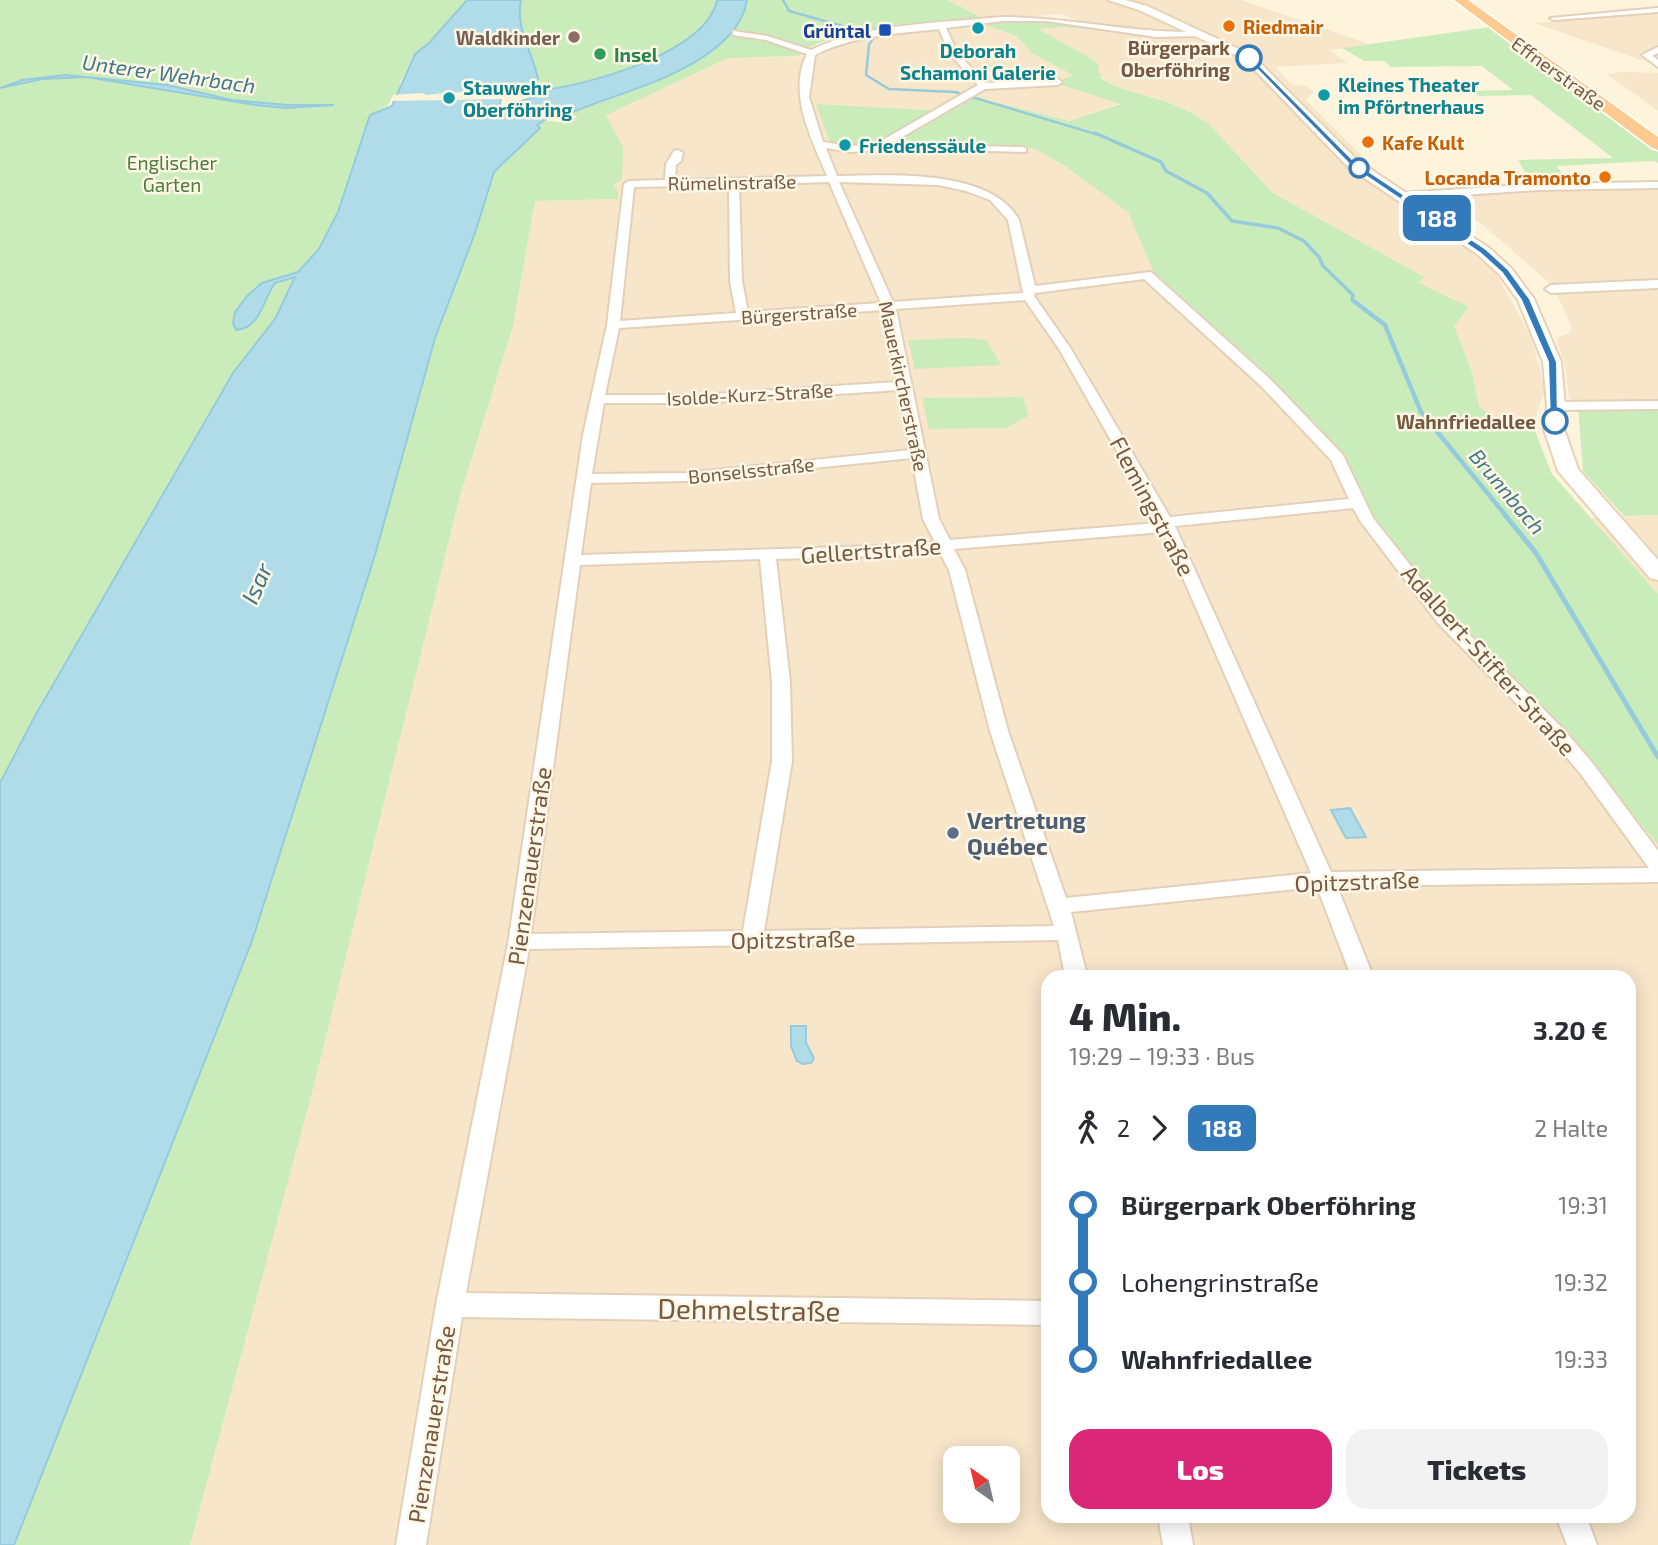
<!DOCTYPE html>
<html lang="de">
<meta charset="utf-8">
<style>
body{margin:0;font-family:"Exo 2",sans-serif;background:#f2f2f3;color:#2b2b33;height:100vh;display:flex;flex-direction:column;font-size:26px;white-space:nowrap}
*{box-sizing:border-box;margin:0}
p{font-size:23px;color:#7c7c81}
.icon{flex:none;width:38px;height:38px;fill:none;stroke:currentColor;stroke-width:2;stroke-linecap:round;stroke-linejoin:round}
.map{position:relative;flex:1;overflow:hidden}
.side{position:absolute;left:1041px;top:970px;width:595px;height:553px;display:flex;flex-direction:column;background:#fff;border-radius:21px;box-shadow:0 4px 18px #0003}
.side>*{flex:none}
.badge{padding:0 14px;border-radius:10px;font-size:24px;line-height:46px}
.needle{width:46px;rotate:326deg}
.buttons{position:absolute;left:943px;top:1446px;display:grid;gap:14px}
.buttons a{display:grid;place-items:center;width:77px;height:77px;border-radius:14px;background:#fff;box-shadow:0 4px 18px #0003;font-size:35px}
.map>.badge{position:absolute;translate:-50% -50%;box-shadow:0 0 0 4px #fff}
.legs{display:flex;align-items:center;gap:10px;height:77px;padding:0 28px;font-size:23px}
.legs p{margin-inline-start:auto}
.head{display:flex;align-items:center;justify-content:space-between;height:119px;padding:0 28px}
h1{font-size:38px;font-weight:800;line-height:52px}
.button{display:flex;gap:14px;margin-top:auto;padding:14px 28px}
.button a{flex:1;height:80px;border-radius:21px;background:#db2777;color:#fff;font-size:28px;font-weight:800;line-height:80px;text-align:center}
.button a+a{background:#f2f2f3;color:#2b2b33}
ul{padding:0 28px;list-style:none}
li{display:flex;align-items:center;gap:24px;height:77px;font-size:26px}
li i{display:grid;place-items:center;width:10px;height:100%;margin:0 9px;background:currentColor}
li i::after{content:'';width:18px;height:18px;margin:-9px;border:5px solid;border-radius:50%;background:#fff}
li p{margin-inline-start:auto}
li:first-child i{background:linear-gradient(#0000 50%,currentColor 0)}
li:last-child i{background:linear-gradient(currentColor 50%,#0000 0)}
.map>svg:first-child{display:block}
.residential{fill:#f7e6ca;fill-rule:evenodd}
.green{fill:#caecba}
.water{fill:#b0dce9;stroke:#95cbdc;stroke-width:2}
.pier{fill:#fef4dc}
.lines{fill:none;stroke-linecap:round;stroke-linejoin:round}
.stream-far3{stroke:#95cbdc;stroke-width:2.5}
.stream-far2{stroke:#95cbdc;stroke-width:3.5}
.stream-far1{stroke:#95cbdc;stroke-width:4.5}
.stream{stroke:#95cbdc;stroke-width:5}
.canal{fill:#b0dce9;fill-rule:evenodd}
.minor-casing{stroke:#e3d0b8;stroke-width:4}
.secondary-casing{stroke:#e8d2b5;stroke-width:4}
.trunk-casing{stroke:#fff;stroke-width:3}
.minor{fill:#fff;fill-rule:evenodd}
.secondary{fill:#fff;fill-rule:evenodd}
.trunk{fill:#ffca90;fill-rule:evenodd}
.line-1{fill:#327ab9;stroke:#fff;stroke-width:2}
.food-dot{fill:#e8710a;stroke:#fff7e5;stroke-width:2.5}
.culture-dot{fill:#0f9aa8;stroke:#fff7e5;stroke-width:2.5}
.transit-dot{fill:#1a4fb4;stroke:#fff7e5;stroke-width:2.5}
.education-dot{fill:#8d6e63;stroke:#fff7e5;stroke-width:2.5}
.leisure-dot{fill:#2e9e5b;stroke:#fff7e5;stroke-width:2.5}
.stop-1-dot{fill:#fff;stroke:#327ab9;stroke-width:3.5}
.service-dot{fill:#5c6f8a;stroke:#fff7e5;stroke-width:2.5}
.labels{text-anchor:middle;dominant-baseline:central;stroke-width:5;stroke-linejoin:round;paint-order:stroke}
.far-food-label{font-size:19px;font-weight:bold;fill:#c56008;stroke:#fff7e5;text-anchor:start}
.far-transit-label{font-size:19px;font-weight:bold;fill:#164399;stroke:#fff7e5;text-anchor:end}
.far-education-label{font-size:19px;font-weight:bold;fill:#785e54;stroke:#fff7e5;text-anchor:end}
.far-stop-label{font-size:19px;font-weight:bold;fill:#755943;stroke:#fff7e5;text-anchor:end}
.far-culture-label{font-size:19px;font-weight:bold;fill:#0d838f;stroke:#fff7e5;text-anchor:start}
.far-leisure-label{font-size:19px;font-weight:bold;fill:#27864d;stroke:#fff7e5;text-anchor:start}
.far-street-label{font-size:19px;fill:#755943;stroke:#fff7e5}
.far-park-label{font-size:19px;fill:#487d3a;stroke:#fff7e5}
.far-water-label{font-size:21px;font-style:italic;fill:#3c778b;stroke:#fff7e5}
.street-label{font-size:23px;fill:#755943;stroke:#fff7e5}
.service-label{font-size:23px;font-weight:bold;fill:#4e5e75;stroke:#fff7e5;text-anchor:start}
.water-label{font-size:24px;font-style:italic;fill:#3c778b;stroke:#fff7e5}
.near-street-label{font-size:28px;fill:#755943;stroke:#fff7e5}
</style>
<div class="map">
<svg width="1658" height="1545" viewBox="0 0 1658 1545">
<rect width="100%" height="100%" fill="#fef4dc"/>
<path class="residential" d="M947 0H1241L1369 44 1331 50 1347 63 1275 67 1291 84 1307 86 1314 93 1305 99 1367 161 1399 197 1495 271 1531 337 1545 389 1533 426 1494 418 1479 406 1472 372 1454 326 1469 307 1418 283 1423 277 1273 193 1209 124 1194 114 1170 103 1114 86 1036 29 1064 27 1091 30 1096 27 1061 14 984 19Z
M1658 13V66L1534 23Z
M982 24 1016 36 1033 54 1073 75 1057 82 1122 103 1069 121 970 96 960 144 1021 146 1037 150 1065 166 1128 212 1194 313 1288 397 1344 457 1373 519 1450 616 1567 733 1658 845V1545H190L314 1085 460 496 513 326 535 201 618 199 613 185 623 148 605 115 728 58 820 56 831 47 855 38 903 31ZM1048 976H1629V1516H1048ZM956 1458H1008V1510H956Z
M1623 72 1658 73V111L1607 74Z
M1658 187V406L1578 408 1569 397 1565 366 1556 338 1569 333 1572 328 1554 287 1483 225 1455 208 1424 197Z
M1658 515V594L1590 518Z"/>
<path class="green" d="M0 0H467L429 43 414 54 400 83 401 86 387 106 370 115 328 249 0 817Z
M521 0H717C707 52 589 85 543 90L538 89 534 83 537 79C531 52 515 28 521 0Z
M747 0H947L984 19C947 23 821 27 800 56L728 58 606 115 623 148 622 180 613 185 618 191V199L535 201 513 326 460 496 314 1085 190 1545H14L252 941 375 555 435 338 475 233 494 172 539 128 536 125C546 117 550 122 561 122 566 123 572 119 578 117L566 113C602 101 695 71 718 46 728 35 743 14 747 0Z
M1032 20 1093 27 1091 30 1064 27 1038 29 1097 62 1101 78 1114 86 1170 103 1194 114 1209 124 1273 193 1424 277 1419 283 1469 307 1454 326 1472 372 1479 406 1494 418 1533 426 1552 474 1658 594V845L1567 733 1450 616 1373 519 1344 457 1288 397 1155 275 1128 212 1065 166 1037 150 1021 146H843L830 142 816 104 944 111 970 96 1069 121 1121 104 1055 83 1073 75 1033 54 1016 36 982 24Z
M1490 27 1658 152V163L1654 161 1556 166 1564 175 1559 176 1568 178 1572 183 1536 182 1526 174 1518 160 1613 158 1531 95 1479 96 1473 91 1513 90 1482 66 1391 67 1384 61H1364L1342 48Z
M965 338 986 340 1001 365 915 369 908 340Z
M1023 397 1028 416 1006 428 929 429 922 398Z
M1658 406V515L1624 516 1583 471 1578 408Z"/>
<path class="water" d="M467 0H521C515 29 533 53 538 79L534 82 538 89 505 92 500 104 546 119 537 125 540 128 494 172 475 233 435 338 375 555 252 941 14 1545H0V783L35 716 233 373 275 319 295 277 275 283C262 301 261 328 236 330L233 323 235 312 248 295 262 283 298 272 319 249 338 212 370 115 392 106 415 54 429 43Z
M717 0H747C738 58 644 86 596 103 584 107 566 117 554 116 541 115 525 107 513 103L546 94 543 90C589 85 707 52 717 0Z
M65 75 167 85 232 100 288 105H334L286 108 255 105 86 77 43 79 0 88 22 80Z
M1350 808 1366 837 1346 838 1331 810Z
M791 1026H806V1043L814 1058 811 1063 803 1064 797 1061 791 1046Z"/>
<path class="pier" d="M541 89 513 93 515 94 508 95 505 103 509 104 513 99 512 103 556 117 546 119 501 105 502 99 390 101 393 95 423 93 426 95 452 92 504 94Z"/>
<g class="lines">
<path class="stream-far3" d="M783 0 789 11 860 31
M873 38 869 45 866 75 889 89 955 92 1099 135"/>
<path class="stream-far2" d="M1095 133 1161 162 1166 171 1207 193 1232 221 1278 228 1304 241 1319 257 1323 266 1353 295 1352 300 1358 304"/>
<path class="stream-far1" d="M1355 302 1385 325 1421 412 1507 517"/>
<path class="stream" d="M1505 515 1536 553 1658 757"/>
<path class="canal" d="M566 101 571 104 570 106C551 112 515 131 498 120Z"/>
<g class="minor-casing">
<path id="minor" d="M1658 8V12L1554 20 1550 18Z
M1002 17C1067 17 1131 33 1196 32L1200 34 1196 36 1157 37 1046 21H1002L946 28 957 52 985 83 1058 79 1062 82 1058 85 985 89 890 144 1022 147 1026 148V152L902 149 850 152 826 148 837 176C888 175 991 168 1019 220L1035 286 1151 272 1271 380 1343 455 1373 518 1449 614 1565 731 1594 765 1658 851V882L1337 886 1373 976H1351L1317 887 1071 912 1087 976H1065L1058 940 529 949 466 1293 1048 1301V1325L462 1317 426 1545H396L436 1305 508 944 583 435 607 325 624 184 629 181 665 180 666 164 674 151 678 150 683 153 681 161 676 165 675 180 827 176C812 139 787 94 807 54L766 40 733 35V31L767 36 811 50C866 23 941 23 1002 17ZM939 29 949 53 978 85 876 144 850 146 823 142 809 97 815 55C854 35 896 34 939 29ZM829 182 881 303 748 312 742 281 739 185ZM839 182 938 185 966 191 990 200 1008 220 1023 293 893 302ZM729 185 730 281 736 313 620 321 634 187ZM1144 279 1261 386 1331 460 1349 499 1170 517 1071 349 1034 296 1035 293ZM1025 300 1059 349 1158 523 950 540 939 519 896 309ZM884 310 897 382 699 395H605L619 328ZM899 390 910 450 686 473 592 474 604 403H699ZM912 458 923 519 935 542 913 545 581 555 591 483 686 481ZM1353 508 1361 522 1437 622 1551 739 1580 773 1649 868 1331 872 1175 526ZM1163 532 1311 873 1066 898 1008 731 965 570 954 549ZM939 551 949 570 990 731 1054 926 764 931 792 761 790 682 776 559 913 555ZM760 559 772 682V761L743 931 531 934 580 565Z
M1658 47V53L1652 56 1658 60V67L1642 55Z
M1658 182V188L1539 190 1402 199 1397 196 1402 193 1539 184Z
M1658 280V288L1551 293 1545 289 1551 285Z
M1658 401V409L1556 410 1549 406 1556 402Z
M1158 1516H1188L1193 1545H1163Z
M1556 1516H1586L1597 1545H1567Z"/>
</g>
<g class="secondary-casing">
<path id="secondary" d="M1108 0H1125L1147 6 1252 55 1358 161 1489 248 1511 268 1534 299 1561 362 1565 406 1564 429 1578 469 1658 560V580L1650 578 1558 471 1544 429 1547 406 1543 362 1518 300 1499 274 1477 254 1348 167 1244 59 1139 10Z"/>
</g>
<g class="trunk-casing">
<path id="trunk" d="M1454 0H1468L1658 137V150L1652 148Z"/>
</g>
<use href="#minor" class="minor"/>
<use href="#secondary" class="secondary"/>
<use href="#trunk" class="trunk"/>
</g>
<path class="line-1" d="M1251 57 1356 163 1486 249 1508 269 1530 299 1557 362 1558 423 1550 421 1548 362 1521 300 1502 273 1480 253 1351 166 1246 58Z"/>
<g class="food-dot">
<circle cx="1229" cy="26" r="7"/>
<circle cx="1368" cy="142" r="7"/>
<circle cx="1605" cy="177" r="7"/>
</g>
<g class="culture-dot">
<circle cx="978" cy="28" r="7"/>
<circle cx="1324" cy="95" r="7"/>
<circle cx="449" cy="98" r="7"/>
<circle cx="845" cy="145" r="7"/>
</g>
<rect class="transit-dot" x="878" y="23" width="14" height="14" rx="3.5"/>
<circle class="education-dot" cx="574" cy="37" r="7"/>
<circle class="leisure-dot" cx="600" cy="54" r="7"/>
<g class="stop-1-dot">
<circle cx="1249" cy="58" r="12"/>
<circle cx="1359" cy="168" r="9"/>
<circle cx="1555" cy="421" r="12"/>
</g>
<circle class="service-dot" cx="953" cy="833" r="7"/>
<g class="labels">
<g class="far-food-label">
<text x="1243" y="26">Riedmair</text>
<text x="1382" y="142">Kafe Kult</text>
<text x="1591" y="177" text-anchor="end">Locanda Tramonto</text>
</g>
<g class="far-transit-label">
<text x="871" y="30">Grüntal</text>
</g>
<g class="far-education-label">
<text x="560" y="37">Waldkinder</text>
</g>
<g class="far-stop-label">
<text x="1230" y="47">Bürgerpark<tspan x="1230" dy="22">Oberföhring</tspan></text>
<text x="1536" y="421">Wahnfriedallee</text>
</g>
<g class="far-culture-label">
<text x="978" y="50" text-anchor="middle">Deborah<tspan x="978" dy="22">Schamoni Galerie</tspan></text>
<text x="1338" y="84">Kleines Theater<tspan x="1338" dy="22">im Pförtnerhaus</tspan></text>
<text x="463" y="87">Stauwehr<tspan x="463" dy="22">Oberföhring</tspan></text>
<text x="859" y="145">Friedenssäule</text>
</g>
<g class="far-leisure-label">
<text x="614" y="54">Insel</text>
</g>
<g class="far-street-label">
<text transform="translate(1559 73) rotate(36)">Effnerstraße</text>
<text transform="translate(732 182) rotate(-1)">Rümelinstraße</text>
<text transform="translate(799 313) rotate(-4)">Bürgerstraße</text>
<text transform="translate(904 386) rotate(78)">Mauerkircherstraße</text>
<text transform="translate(750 394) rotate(-3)">Isolde-Kurz-Straße</text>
<text transform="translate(751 470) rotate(-6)">Bonselsstraße</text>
</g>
<g class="far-park-label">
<text x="172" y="162">Englischer<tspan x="172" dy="22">Garten</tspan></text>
</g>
<g class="far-water-label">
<text transform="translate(169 73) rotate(8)">Unterer Wehrbach</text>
<text transform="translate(1508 491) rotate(50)">Brunnbach</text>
</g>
<g class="street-label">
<text transform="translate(1153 506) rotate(62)">Flemingstraße</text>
<text transform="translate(871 550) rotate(-4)">Gellertstraße</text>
<text transform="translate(1489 660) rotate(48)">Adalbert-Stifter-Straße</text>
<text transform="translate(529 866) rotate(-82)">Pienzenauerstraße</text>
<text transform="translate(1357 881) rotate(-2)">Opitzstraße</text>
<text transform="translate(793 939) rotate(-1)">Opitzstraße</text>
<text transform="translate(431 1424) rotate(-81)">Pienzenauerstraße</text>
</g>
<g class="service-label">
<text x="967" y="820">Vertretung<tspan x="967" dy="26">Québec</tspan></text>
</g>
<g class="water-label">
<text transform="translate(256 583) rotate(-66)">Isar</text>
</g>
<g class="near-street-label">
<text transform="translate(749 1309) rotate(1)">Dehmelstraße</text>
</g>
</g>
</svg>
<div class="buttons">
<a><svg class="needle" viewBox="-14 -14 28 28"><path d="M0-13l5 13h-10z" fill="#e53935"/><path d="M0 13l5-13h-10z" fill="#7c7c81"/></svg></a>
</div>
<b class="badge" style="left:1437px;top:218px;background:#327ab9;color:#fff">188</b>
<section class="side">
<div class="head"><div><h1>4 Min.</h1><p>19:29 – 19:33 · Bus</p></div><b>3.20 €</b></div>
<div class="legs"><svg class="icon" aria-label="walk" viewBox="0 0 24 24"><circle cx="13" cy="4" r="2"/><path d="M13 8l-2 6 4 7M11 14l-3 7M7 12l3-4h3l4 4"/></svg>2<svg class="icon" aria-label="forward" viewBox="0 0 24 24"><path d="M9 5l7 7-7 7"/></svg><b class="badge" style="background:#327ab9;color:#fff">188</b><p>2 Halte</p></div>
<ul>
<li><i style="color:#327ab9"></i><b>Bürgerpark Oberföhring</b><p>19:31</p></li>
<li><i style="color:#327ab9"></i><span>Lohengrinstraße</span><p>19:32</p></li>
<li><i style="color:#327ab9"></i><b>Wahnfriedallee</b><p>19:33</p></li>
</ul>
<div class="button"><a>Los</a><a>Tickets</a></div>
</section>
</div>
